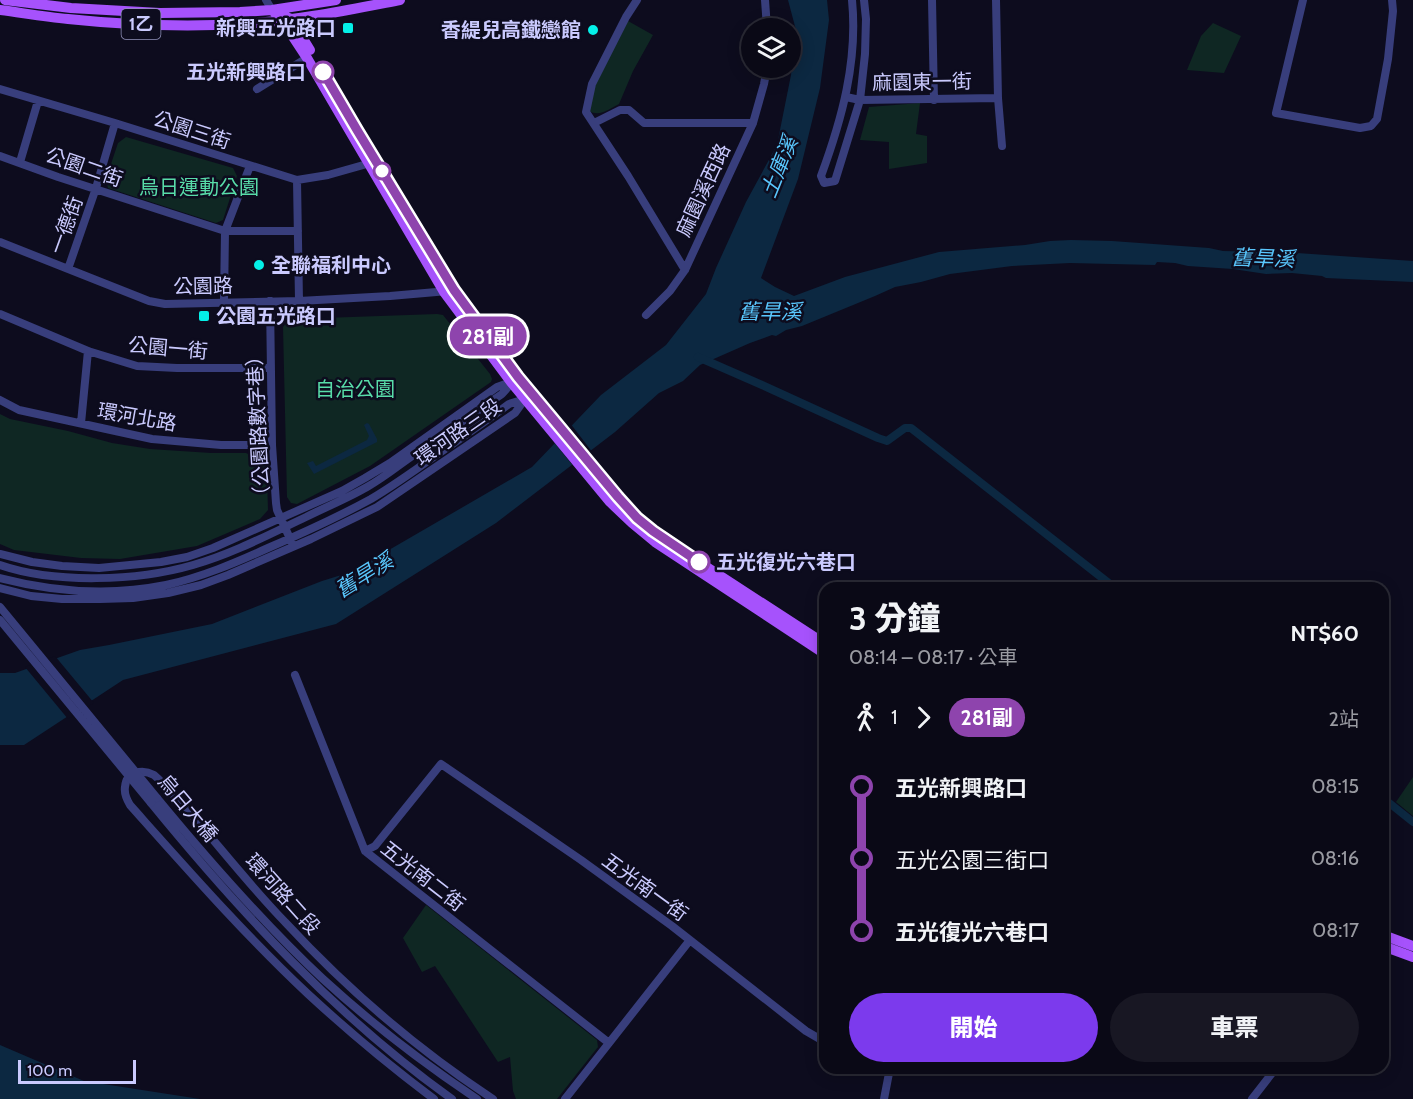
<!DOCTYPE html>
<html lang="zh-TW">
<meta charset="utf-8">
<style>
body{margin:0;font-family:Cabin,"Noto Sans TC",sans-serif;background:#181723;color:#f1f3f6;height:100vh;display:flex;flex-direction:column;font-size:22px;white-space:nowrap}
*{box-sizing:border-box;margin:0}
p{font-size:20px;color:#999aa1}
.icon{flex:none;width:33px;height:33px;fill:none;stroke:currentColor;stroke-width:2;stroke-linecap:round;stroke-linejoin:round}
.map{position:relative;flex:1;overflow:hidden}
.drawer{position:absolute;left:819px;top:582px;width:570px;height:492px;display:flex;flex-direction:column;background:#0a0916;border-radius:18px;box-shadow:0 3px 15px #0003,0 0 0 2px #2a2a35}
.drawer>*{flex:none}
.badge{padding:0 12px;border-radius:20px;font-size:21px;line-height:39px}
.fabs{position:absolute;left:741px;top:18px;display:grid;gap:12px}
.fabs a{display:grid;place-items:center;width:60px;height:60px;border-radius:50%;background:#0a0916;box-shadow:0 3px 15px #0003,0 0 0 2px #2a2a35;font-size:30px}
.scale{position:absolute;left:18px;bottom:15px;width:118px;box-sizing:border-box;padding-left:6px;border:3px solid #cacafe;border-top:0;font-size:16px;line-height:21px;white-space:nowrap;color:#cacafe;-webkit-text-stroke:4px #0d0c1e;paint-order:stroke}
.map>.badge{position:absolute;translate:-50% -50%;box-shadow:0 0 0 3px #fff}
.legs{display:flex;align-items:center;gap:9px;height:66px;padding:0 30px;font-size:20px}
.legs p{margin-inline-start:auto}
.overview{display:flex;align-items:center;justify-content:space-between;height:102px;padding:0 30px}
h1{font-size:33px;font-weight:800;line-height:45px}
.button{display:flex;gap:12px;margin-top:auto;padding:12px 30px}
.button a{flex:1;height:69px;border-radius:36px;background:#7c3aed;color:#fff;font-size:24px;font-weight:800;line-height:69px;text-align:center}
.button a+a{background:#181723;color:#f1f3f6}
ul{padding:0 30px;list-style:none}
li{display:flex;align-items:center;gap:21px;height:72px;font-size:22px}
li i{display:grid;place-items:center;width:9px;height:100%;margin:0 8px;background:currentColor}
li i::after{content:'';width:15px;height:15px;margin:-8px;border:4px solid;border-radius:50%;background:#0a0916}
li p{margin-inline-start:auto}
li:first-child i{background:linear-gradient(#0000 50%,currentColor 0)}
li:last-child i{background:linear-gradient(currentColor 50%,#0000 0)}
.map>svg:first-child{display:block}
.green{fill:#0f2723}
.water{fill:#0c2841}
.pier{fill:#0d0c1e}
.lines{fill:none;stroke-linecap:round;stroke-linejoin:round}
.canal{stroke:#0c2841;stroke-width:8}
.minor{stroke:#383e7c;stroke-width:8}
.major{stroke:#a652fc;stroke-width:10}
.minor-bridge{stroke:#383e7c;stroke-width:8}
.line-1-casing{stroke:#fff;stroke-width:14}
.line-1{stroke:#8e44ad;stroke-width:9}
.poi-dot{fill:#04f0e8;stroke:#0d0c1e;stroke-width:2}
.stop-1-dot{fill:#fff;stroke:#8e44ad;stroke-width:3}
.labels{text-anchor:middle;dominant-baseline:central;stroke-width:5;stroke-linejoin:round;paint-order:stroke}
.shield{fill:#0d0c1e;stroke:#9191bb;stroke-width:1.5}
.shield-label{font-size:18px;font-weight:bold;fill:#cacafe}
.poi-label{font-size:20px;font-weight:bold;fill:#cacafe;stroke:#0d0c1e;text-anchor:end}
.stop-label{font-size:20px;font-weight:bold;fill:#cacafe;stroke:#0d0c1e;text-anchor:end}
.street-label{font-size:20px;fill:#cacafe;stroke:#0d0c1e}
.park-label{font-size:20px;fill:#58dca9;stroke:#0d0c1e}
.water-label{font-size:21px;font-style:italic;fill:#59c6fc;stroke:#0d0c1e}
</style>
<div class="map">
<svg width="1413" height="1099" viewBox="0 0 1413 1099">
<rect width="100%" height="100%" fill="#0d0c1e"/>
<path class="green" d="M628 21 653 35 633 71 619 104C609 109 600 117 589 111L593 89Z
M1213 23 1241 36 1224 73 1187 70 1201 36Z
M920 103 916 134 927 136V163L889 169V142L860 140 869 107Z
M126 137 233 168 237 176 223 220 216 223 108 188 106 179 118 143Z
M437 314 443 315 490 374 492 379 491 382 370 466 297 504 291 503 287 497 283 327 287 322 295 319Z
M0 414 10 419 68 431 112 443 150 449 211 453H246L264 461 267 477 268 510 260 519 197 546 120 559 81 558 14 550 0 544Z
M1413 777V816L1396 802Z
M426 905 597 1040 598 1047 594 1052 557 1099H516L513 1091 510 1057 498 1062 435 966 422 972 403 938Z"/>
<path class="water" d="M788 0H827L829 20 820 88 798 179 761 278 775 287 794 296 845 277 939 252 1025 245 1050 241 1071 240 1112 241 1209 248 1223 251 1297 253 1413 261V282L1326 278 1322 276 1292 273 1266 274 1233 269 1188 266 1175 263 1157 262 1155 265 1070 263 1012 266 950 274 921 282 895 287 875 296 802 326 786 330 776 336 772 335 750 343 700 365 683 381 659 393 615 432 496 523 336 624 123 680 24 745H0V673H15L80 650 109 645 212 624 322 581 351 572 532 467 601 395 666 345 706 294 716 268 746 202 777 145 791 75 796 30Z
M367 423 369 424 377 439V442L314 474 307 463 313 461 316 466 367 440 369 436 364 425Z
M0 1045 84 1081 200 1099H0Z"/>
<path class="pier" d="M570 423 593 453 574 467 553 441Z
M55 656 94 703 68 719 25 667Z"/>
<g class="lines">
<path class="canal" d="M698 357 762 385 878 438 887 441 905 428H911L1115 588
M1383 798 1413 822"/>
<path class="minor" d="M266 0 272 10
M637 0 626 17 592 84 586 112 628 176 685 270
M765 0 767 28
M852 0C858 61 842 119 821 176L824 183 835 181 860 100 865 54 866 19 864 0
M932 0 934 100
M996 0 998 98 1002 146
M1303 0 1276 113 1360 128 1371 126 1377 119 1388 59 1393 11 1392 0
M0 89 115 123 297 180 328 175 374 162
M257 89 307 58
M846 97 860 100 998 98
M594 123 620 110H629L644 123H753
M0 156 58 177 225 231H298
M20 162 38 101
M297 180 299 301
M0 242 149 301 165 304 299 301 390 296 448 291
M68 269 96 188 115 123
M270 301 272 445 276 503 277 510 292 543
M224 302 225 231 250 166
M0 314 88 351 137 366 177 368H271
M646 315 670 291 685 270 753 123 764 84 767 68
M0 400 19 410 152 439 221 445H272
M81 423 88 351
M0 554 32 562 62 566 99 568 161 562 187 557 213 548 342 491 365 478 390 463 497 387 511 382
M0 565C55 584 138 581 193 565 232 554 270 534 306 517 326 507 348 498 367 487 383 478 398 466 412 456 442 435 472 415 502 394L515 379
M0 578C54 592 111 596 166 585 202 577 235 563 268 548 303 533 338 517 371 499 393 486 414 471 435 456 460 439 485 422 509 404L525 399 529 396
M0 588 31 596 62 599H100L133 598 168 593 201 585 228 575 311 539 377 507 512 415 515 413 525 399
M295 675 365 851 609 1043
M157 798C209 861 263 923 323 979 371 1023 423 1063 477 1099
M151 803C240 912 337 1017 452 1099
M365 851 375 846 441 764 581 860 672 926 806 1031 825 1042
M434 1099C390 1066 348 1031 308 994 245 935 188 870 130 805 127 800 124 793 125 787 126 771 143 769 154 775 168 787 179 802 192 815 223 851 252 888 285 922 347 989 417 1049 493 1099
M565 1099 690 940
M884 1099 890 1068
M1252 1099 1276 1068"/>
<path class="major" d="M5 0 71 8 160 13 240 12 272 10 336 0
M0 10C23 13 45 17 68 19 125 25 184 27 242 24 295 21 348 10 400 0
M272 10 282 20 307 58 444 292 511 382 610 502 632 523 655 542 825 654
M276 12 291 19 310 50
M354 126 394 192
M407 213 454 289 518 377 618 497 637 518 685 553 825 644
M1383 935 1413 946
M1383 946 1413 957"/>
<path class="minor-bridge" d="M0 607 157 798
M0 620 151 803"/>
</g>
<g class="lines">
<g class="line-1-casing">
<path id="line-1" d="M323 72 357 130 454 290 518 377 618 497 637 518 653 531 699 562"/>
</g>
<use href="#line-1" class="line-1"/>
</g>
<g class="poi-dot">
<rect x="342" y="22" width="12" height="12" rx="3"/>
<circle cx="593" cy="30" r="6"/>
<circle cx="259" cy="265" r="6"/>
<rect x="198" y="310" width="12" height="12" rx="3"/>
</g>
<g class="stop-1-dot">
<circle cx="323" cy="72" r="10"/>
<circle cx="382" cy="171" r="8"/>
<circle cx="699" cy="562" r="10"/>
</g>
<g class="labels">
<rect class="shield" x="121.5" y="9" width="39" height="30" rx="4.5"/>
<g class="shield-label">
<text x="141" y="24">1乙</text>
</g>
<g class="poi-label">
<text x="336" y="28">新興五光路口</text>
<text x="581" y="30">香緹兒高鐵戀館</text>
<text x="271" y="265" text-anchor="start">全聯福利中心</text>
<text x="216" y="316" text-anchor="start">公園五光路口</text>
</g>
<g class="stop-label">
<text x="306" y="72">五光新興路口</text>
<text x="716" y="562" text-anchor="start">五光復光六巷口</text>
</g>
<g class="street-label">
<text transform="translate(922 82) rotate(-1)">麻園東一街</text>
<text transform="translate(192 130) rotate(18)">公園三街</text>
<text transform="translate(84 167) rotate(19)">公園二街</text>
<text transform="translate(703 190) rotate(-65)">麻園溪西路</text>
<text transform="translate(66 225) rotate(-70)">一德街</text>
<text transform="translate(203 286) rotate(-1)">公園路</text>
<text transform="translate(168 348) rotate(5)">公園一街</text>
<text transform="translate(137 417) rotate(10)">環河北路</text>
<text transform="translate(258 426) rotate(-93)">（公園路數字巷）</text>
<text transform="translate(458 432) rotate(-35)">環河路三段</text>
<text transform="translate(188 808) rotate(50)">烏日大橋</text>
<text transform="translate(423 876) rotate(38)">五光南二街</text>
<text transform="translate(645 887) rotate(36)">五光南一街</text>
<text transform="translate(283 894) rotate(48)">環河路二段</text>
</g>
<g class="park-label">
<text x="199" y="187">烏日運動公園</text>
<text x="355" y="389">自治公園</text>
</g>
<g class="water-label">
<text transform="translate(779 167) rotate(-68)">土庫溪</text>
<text transform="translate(1263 258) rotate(2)">舊旱溪</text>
<text x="770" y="311">舊旱溪</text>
<text transform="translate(364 575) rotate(-32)">舊旱溪</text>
</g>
</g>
</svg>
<div class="fabs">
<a><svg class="icon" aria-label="layers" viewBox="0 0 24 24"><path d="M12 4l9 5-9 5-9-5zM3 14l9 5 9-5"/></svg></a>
</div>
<div class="scale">100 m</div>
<b class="badge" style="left:488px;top:336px;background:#8e44ad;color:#fff">281副</b>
<section class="drawer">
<div class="overview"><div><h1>3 分鐘</h1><p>08:14 – 08:17 · 公車</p></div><b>NT$60</b></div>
<div class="legs"><svg class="icon" aria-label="walk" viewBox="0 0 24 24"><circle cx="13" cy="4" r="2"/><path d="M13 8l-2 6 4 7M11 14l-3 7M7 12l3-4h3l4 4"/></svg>1<svg class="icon" aria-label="forward" viewBox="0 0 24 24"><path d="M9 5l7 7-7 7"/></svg><b class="badge" style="background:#8e44ad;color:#fff">281副</b><p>2站</p></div>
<ul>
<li><i style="color:#8e44ad"></i><b>五光新興路口</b><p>08:15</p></li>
<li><i style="color:#8e44ad"></i><span>五光公園三街口</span><p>08:16</p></li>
<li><i style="color:#8e44ad"></i><b>五光復光六巷口</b><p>08:17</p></li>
</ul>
<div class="button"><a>開始</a><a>車票</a></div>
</section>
</div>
